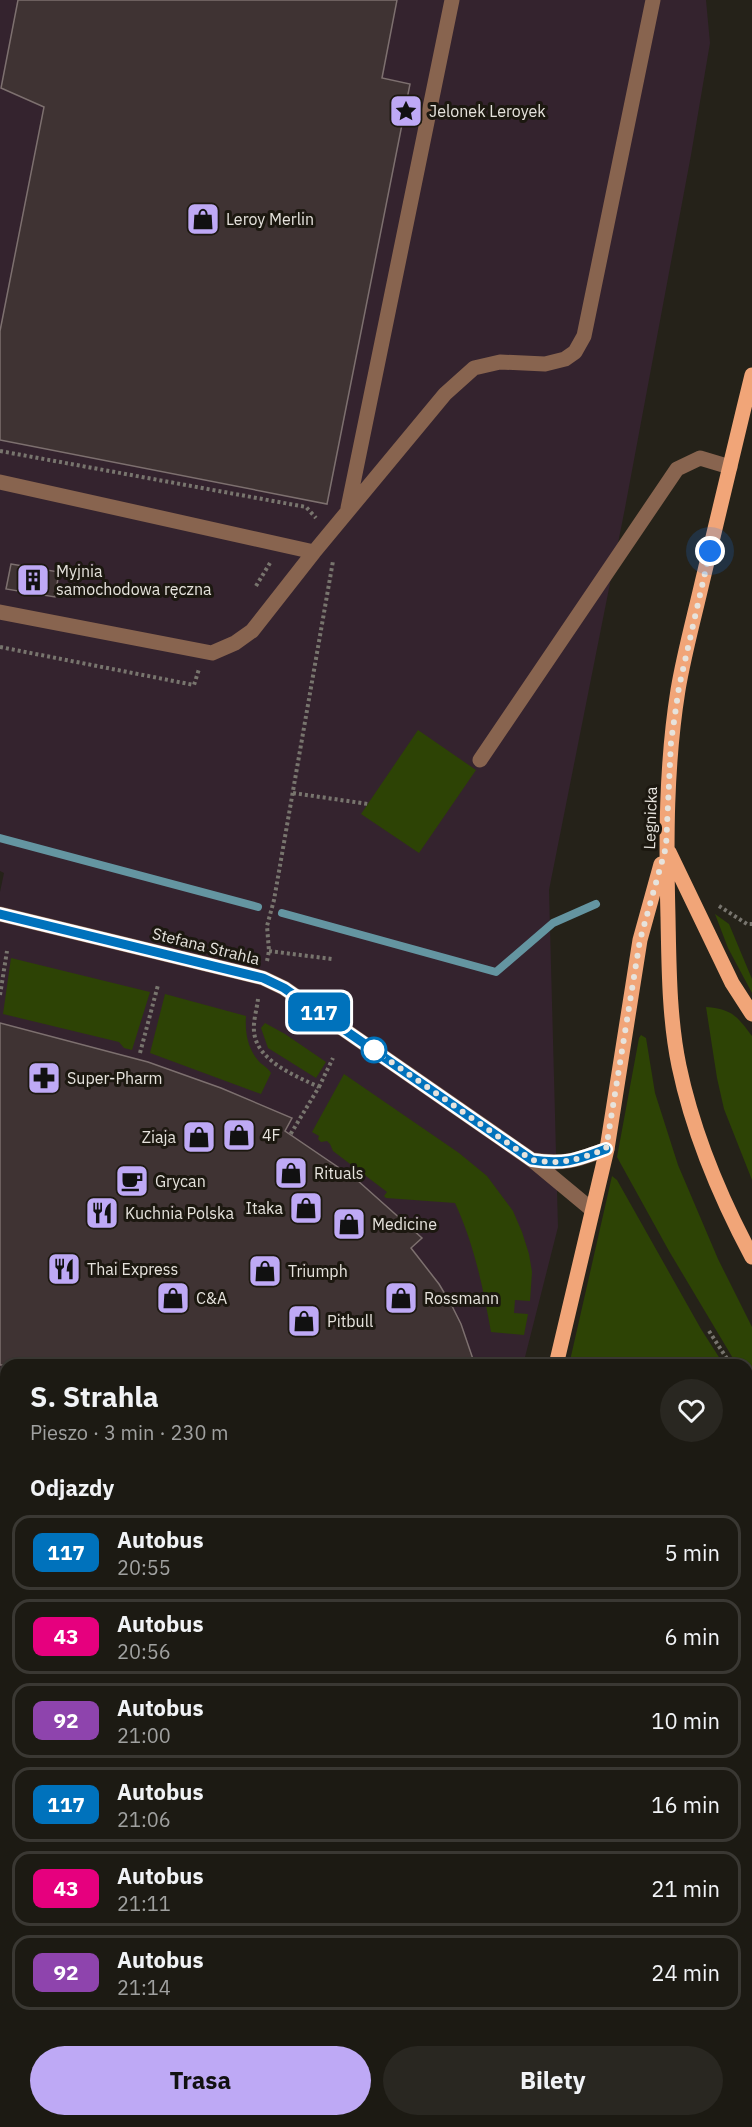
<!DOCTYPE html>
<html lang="pl">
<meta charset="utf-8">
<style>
body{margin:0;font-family:"IBM Plex Sans",sans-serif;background:#292721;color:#f1f3f6;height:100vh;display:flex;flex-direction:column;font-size:22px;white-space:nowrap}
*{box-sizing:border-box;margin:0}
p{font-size:20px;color:#a0a1a0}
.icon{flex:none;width:33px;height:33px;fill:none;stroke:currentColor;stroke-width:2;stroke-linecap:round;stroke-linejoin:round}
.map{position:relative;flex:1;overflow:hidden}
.details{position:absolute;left:0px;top:1359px;width:753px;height:768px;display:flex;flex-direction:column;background:#1c1a13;border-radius:18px 18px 0 0;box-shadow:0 2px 4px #0004,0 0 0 2px #3a3833}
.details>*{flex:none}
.badge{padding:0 12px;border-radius:9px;font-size:21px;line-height:39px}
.you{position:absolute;width:30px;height:30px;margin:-15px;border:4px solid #fff;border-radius:50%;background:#1a73e8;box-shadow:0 0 0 9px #1a73e833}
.map>.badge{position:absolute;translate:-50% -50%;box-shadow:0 0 0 3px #fff}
h2{padding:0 30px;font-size:22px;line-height:54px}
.round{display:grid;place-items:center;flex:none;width:63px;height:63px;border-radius:32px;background:#292721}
.overview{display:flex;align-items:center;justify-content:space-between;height:102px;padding:0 30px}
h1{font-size:28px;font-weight:800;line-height:45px}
.action{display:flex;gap:12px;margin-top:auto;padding:12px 30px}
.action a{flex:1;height:69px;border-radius:36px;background:#bea9f5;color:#111;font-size:24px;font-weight:800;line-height:69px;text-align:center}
.action a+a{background:#292721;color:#f1f3f6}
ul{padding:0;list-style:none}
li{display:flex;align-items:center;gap:18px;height:75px;margin:0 12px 9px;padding:0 18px;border:3px solid #3a3833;border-radius:18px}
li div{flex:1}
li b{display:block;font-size:22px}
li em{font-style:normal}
li .badge{min-width:66px;font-weight:700;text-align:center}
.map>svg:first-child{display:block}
.commercial{fill:#34232e}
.green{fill:#2d4305}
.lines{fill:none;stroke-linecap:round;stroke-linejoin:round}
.stream{stroke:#6495a1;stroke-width:8}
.building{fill:#3f3333;stroke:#7d706f;stroke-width:1.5}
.path{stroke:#78756e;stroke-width:4;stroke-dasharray:3 3;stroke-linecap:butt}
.minor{stroke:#88644f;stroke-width:15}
.major{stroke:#f1a578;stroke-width:15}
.line-casing{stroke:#fff;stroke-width:14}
.line{stroke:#0072bc;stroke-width:9}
.walk{stroke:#e6e3dd;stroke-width:6;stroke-dasharray:0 10.8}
.stop-dot{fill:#fff;stroke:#0072bc;stroke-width:3}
.labels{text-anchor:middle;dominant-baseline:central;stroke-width:6;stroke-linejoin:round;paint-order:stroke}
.poi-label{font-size:16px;fill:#e6e3dd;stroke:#1c1810;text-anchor:start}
.street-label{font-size:16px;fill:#e6e3dd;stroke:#1c1810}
</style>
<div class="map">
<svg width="752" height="2127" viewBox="0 0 752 2127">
<rect width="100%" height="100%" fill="#252219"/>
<path class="commercial" d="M0 0H706L710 43 691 155 625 508 549 890 558 1227 523 1365H6V2121H326L323 2127H0V892L4 873 0 871Z"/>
<path class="green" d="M418 730 476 770 419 853 361 814Z
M715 914 729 924 752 979V993L728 948Z
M11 958 150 992 132 1050 124 1048 119 1042 3 1014Z
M165 994 246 1016C245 1031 247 1046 257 1059 261 1065 268 1067 271 1073L261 1094 150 1053Z
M706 1007C732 1009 737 1016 752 1036V1180L724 1109 717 1078Z
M265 1023 285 1034 326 1062 316 1078 268 1048 261 1028Z
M641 1035 646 1038 655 1093 678 1165 718 1259 752 1327V1388L747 1380V1365H737L669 1251 617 1157 639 1038Z
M344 1074 459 1153 487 1176 513 1211 522 1232 529 1254 532 1272 530 1301 515 1300 514 1313 528 1314 524 1335 491 1332C483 1287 474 1244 455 1203L386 1198 384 1196 387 1192 333 1151 330 1144 327 1141 321 1142 318 1139 319 1136 312 1132Z
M612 1176 617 1180 701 1329 724 1365H569Z
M747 1457 752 1458V1778L747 1779Z
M752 1943V2127H551L557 2121H747V1947Z"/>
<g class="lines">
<path class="stream" d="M0 838 258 907
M282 913 496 972 553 923 596 904"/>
</g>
<path class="building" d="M18 0H397L382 78 410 84 327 504 0 440V331L44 107 1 88Z
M11 564 59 572 55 597 6 589Z
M0 1023 148 1062 221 1088 292 1118 285 1131 357 1180 422 1238 411 1248 439 1284 451 1304 461 1324 475 1365H0Z"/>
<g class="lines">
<path class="path" d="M0 451 306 507 316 518
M256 586 270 563
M0 647 194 685 199 669
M293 793 368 804
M719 906 747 924H752
M269 951 332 959
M267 961 269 951 267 926 274 900 333 561
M0 995 7 951
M258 999C257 1009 253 1021 254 1031 256 1061 296 1076 319 1087L290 1135
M140 1053 158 985
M319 1087 333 1058
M709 1331 731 1365
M747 1390 752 1398
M0 2033 6 2034
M142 2127V2121"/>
<path class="minor" d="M0 482 314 552
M348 508 452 0
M0 612 212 653 235 643 252 631 314 552 445 394 474 368 500 362 545 364 565 359 575 352 584 336 653 0
M480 760 677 469 700 458 730 467
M0 914 263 978 284 988 532 1160 591 1209
M532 1160C564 1165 577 1160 607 1149
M0 2067H6
M307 2127 309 2121"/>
<path class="major" d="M752 375C735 444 719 513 702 583 694 618 684 654 678 690 666 765 666 841 668 917 669 966 669 1018 679 1066 693 1133 720 1197 752 1257
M669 852 732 983 752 1014
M556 1365 607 1149 640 940 661 864
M747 1445 752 1446
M747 1789 752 1788
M747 1840 752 1837
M747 1927 752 1922
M371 2127 373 2121
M440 2127 446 2121
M531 2127 536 2121"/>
</g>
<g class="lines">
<g class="line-casing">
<path id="line" d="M0 914 263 978 284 988 532 1160C564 1165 576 1160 606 1149"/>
</g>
<use href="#line" class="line"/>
<path class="walk" d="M374 1050 532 1160C564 1165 576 1160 606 1149L640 940 666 847 671 742 679 687 710 551"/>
</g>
<defs>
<g id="sight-square" transform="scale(1.725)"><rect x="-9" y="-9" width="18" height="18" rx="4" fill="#bea9f5" stroke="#1c1810"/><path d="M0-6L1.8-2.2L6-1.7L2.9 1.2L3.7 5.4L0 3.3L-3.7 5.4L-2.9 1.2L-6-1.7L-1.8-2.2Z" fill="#111"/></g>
<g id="shop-square" transform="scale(1.725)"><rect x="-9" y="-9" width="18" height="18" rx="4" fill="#bea9f5" stroke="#1c1810"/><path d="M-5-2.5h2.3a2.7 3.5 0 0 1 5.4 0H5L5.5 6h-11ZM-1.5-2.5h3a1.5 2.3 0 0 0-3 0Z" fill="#111"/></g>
<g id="building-square" transform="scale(1.725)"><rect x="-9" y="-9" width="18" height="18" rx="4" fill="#bea9f5" stroke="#1c1810"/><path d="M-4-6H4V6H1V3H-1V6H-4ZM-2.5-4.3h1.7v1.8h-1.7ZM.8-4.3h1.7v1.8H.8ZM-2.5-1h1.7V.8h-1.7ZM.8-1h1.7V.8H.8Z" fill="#111"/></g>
<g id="pharmacy-square" transform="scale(1.725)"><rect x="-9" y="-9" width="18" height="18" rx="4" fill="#bea9f5" stroke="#1c1810"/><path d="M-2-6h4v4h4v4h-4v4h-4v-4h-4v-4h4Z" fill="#111"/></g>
<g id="cafe-square" transform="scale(1.725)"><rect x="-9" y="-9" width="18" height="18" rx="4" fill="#bea9f5" stroke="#1c1810"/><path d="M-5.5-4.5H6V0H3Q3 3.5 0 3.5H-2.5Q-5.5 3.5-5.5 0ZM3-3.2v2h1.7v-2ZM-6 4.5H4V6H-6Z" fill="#111"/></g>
<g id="restaurant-square" transform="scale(1.725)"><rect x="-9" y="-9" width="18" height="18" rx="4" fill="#bea9f5" stroke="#1c1810"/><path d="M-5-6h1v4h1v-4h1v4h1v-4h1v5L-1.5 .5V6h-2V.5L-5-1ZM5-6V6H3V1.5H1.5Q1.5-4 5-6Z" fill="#111"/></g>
</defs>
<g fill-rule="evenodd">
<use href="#sight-square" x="406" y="111"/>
<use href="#shop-square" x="203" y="219"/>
<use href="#building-square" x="33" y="580"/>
<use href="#pharmacy-square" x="44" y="1078"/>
<use href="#shop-square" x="239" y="1135"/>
<use href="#shop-square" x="199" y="1137"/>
<use href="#shop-square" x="291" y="1173"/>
<use href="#cafe-square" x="132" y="1181"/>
<use href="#shop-square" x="306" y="1208"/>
<use href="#restaurant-square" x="102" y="1213"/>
<use href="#shop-square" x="349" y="1224"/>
<use href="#restaurant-square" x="64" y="1269"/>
<use href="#shop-square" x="265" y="1271"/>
<use href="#shop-square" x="173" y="1298"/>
<use href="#shop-square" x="401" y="1298"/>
<use href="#shop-square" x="304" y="1321"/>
</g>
<circle class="stop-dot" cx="374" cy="1050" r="12"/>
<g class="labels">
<g class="poi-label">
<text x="429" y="111">Jelonek Leroyek</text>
<text x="226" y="219">Leroy Merlin</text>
<text x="56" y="571">Myjnia<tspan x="56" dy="18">samochodowa ręczna</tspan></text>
<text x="67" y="1078">Super-Pharm</text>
<text x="262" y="1135">4F</text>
<text x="176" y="1137" text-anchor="end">Ziaja</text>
<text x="314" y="1173">Rituals</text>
<text x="155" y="1181">Grycan</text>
<text x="283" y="1208" text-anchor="end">Itaka</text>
<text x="125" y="1213">Kuchnia Polska</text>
<text x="372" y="1224">Medicine</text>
<text x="87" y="1269">Thai Express</text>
<text x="288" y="1271">Triumph</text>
<text x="196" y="1298">C&amp;A</text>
<text x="424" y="1298">Rossmann</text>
<text x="327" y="1321">Pitbull</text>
</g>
<g class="street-label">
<text transform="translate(650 818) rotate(-88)">Legnicka</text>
<text transform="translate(206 946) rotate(14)">Stefana Strahla</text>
</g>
</g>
</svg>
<div class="you" style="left:710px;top:551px"></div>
<b class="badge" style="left:319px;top:1012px;background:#0072bc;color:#fff">117</b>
<section class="details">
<div class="overview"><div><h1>S. Strahla</h1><p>Pieszo · 3 min · 230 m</p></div><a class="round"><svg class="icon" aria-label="heart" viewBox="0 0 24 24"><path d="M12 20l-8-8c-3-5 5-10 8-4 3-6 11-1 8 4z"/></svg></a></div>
<h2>Odjazdy</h2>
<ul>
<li><span class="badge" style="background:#0072bc;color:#fff">117</span><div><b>Autobus</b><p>20:55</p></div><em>5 min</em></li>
<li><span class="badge" style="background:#e6007e;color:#fff">43</span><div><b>Autobus</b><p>20:56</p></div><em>6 min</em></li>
<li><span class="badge" style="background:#8e44ad;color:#fff">92</span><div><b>Autobus</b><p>21:00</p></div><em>10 min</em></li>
<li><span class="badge" style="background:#0072bc;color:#fff">117</span><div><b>Autobus</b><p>21:06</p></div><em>16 min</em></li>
<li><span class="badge" style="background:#e6007e;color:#fff">43</span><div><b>Autobus</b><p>21:11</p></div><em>21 min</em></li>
<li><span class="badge" style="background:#8e44ad;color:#fff">92</span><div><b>Autobus</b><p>21:14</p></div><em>24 min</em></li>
</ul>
<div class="action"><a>Trasa</a><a>Bilety</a></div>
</section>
</div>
